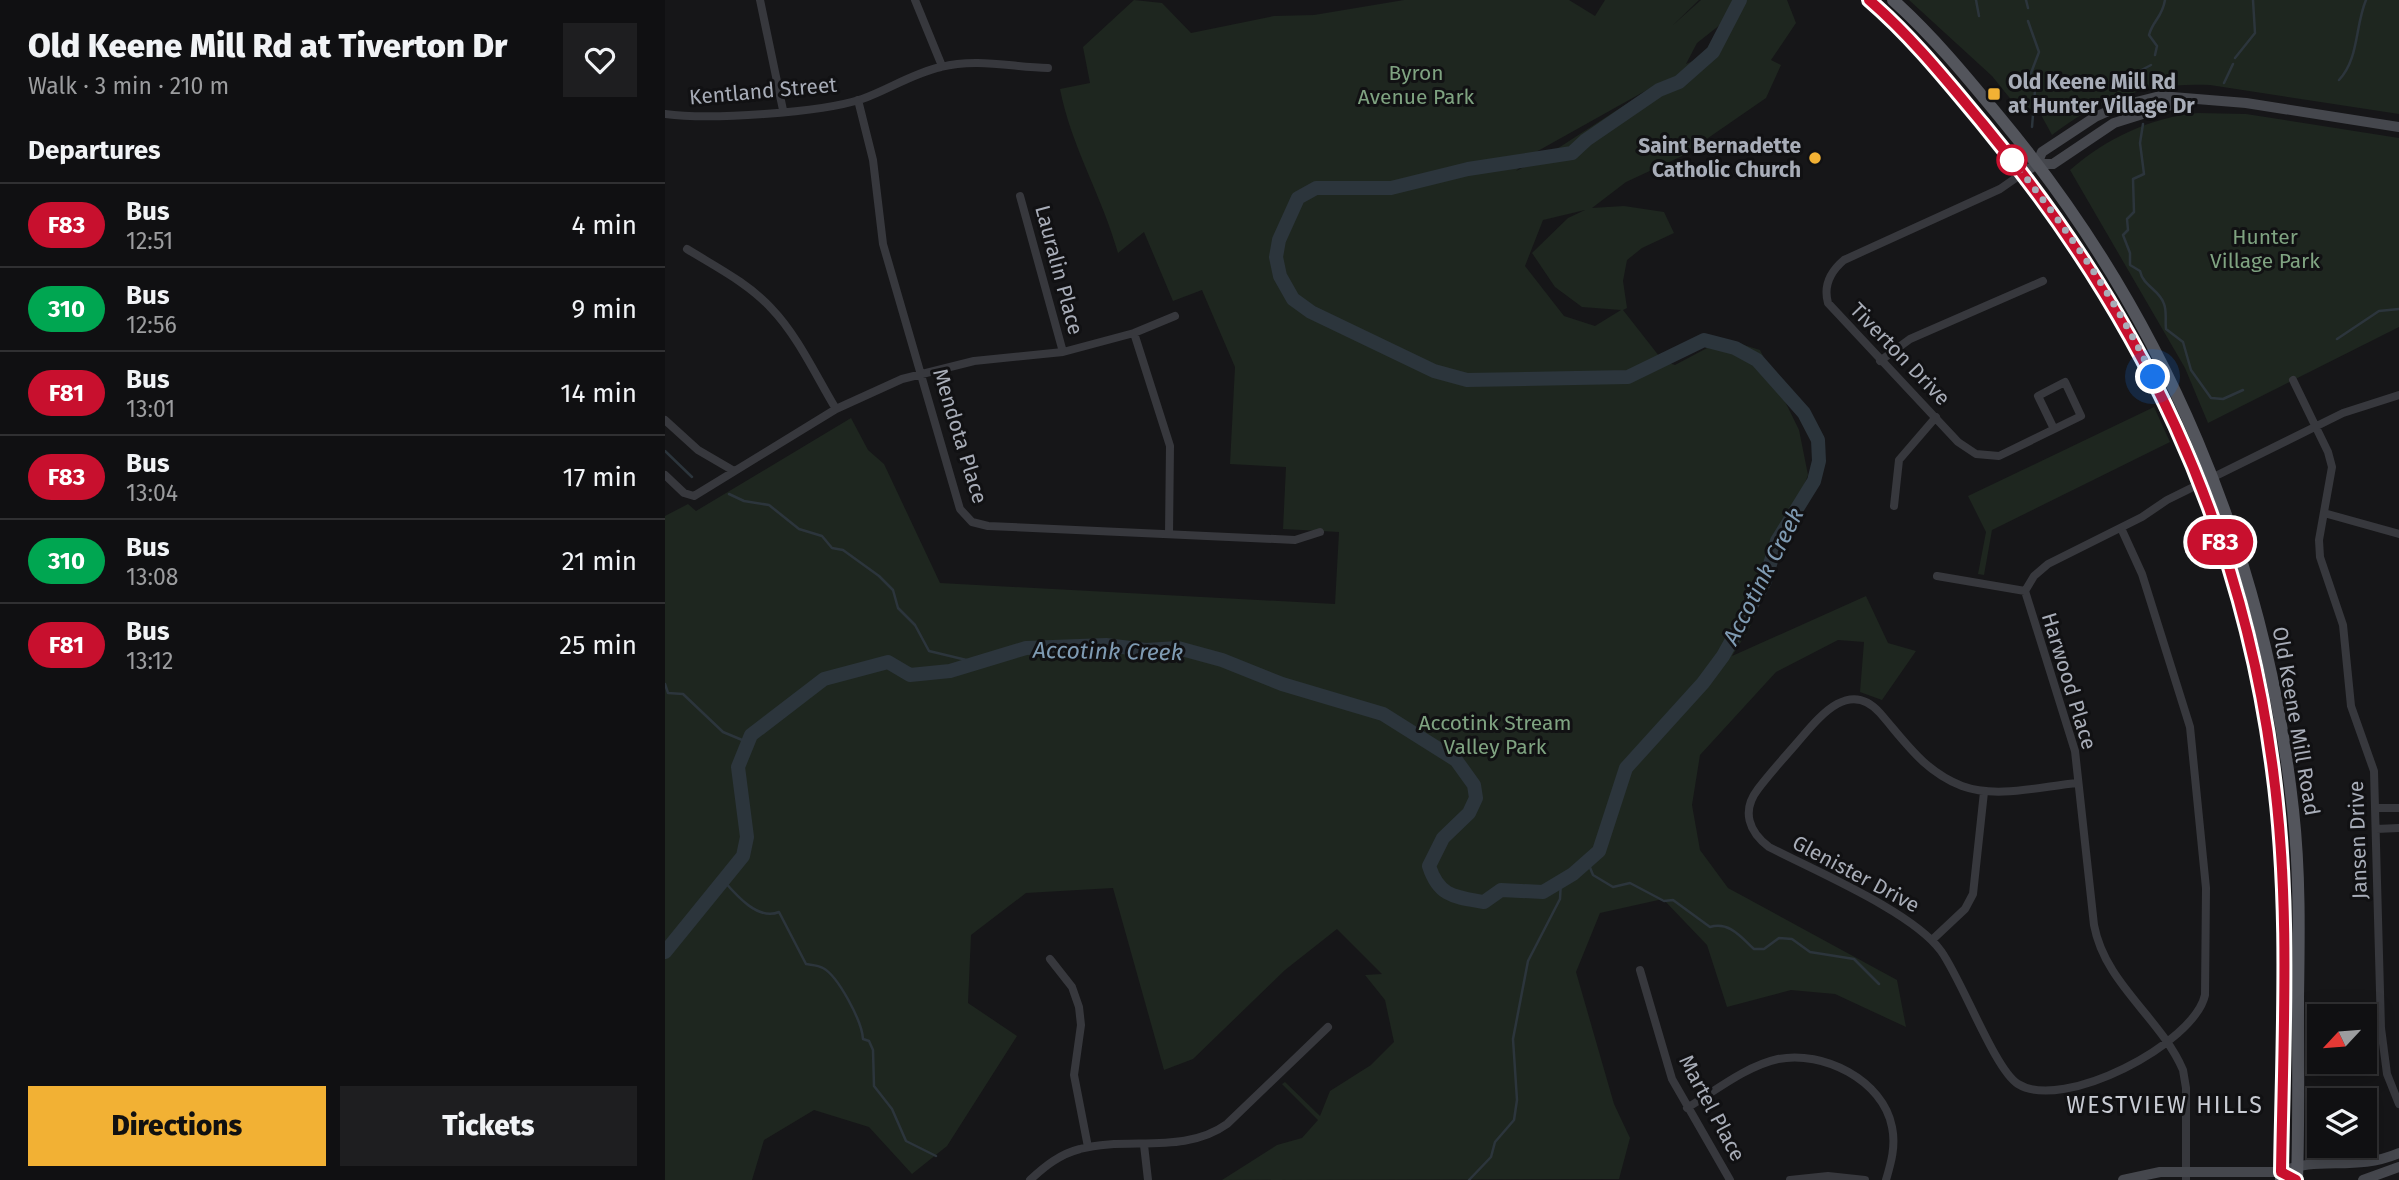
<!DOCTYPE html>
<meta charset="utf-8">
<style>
body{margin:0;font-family:"Fira Sans",sans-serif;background:#1e1e20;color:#f1f3f6;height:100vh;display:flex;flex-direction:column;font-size:26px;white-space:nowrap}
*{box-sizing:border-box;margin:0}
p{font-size:23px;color:#9c9d9f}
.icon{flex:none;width:38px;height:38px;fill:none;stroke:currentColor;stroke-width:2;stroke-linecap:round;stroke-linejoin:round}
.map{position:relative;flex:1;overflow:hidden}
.details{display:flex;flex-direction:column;background:#101012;width:665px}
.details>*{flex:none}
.badge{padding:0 14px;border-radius:23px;font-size:24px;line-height:46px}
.needle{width:46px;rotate:244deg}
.tools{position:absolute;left:1642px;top:1004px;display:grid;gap:14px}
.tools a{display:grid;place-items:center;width:70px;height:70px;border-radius:0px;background:#101012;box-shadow:0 4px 18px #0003,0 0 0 2px #303032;font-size:35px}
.you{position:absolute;width:35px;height:35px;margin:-18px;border:5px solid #fff;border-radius:50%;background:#1a73e8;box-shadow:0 0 0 10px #1a73e833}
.map>.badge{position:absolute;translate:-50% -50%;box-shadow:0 0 0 4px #fff}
h2{padding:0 28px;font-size:26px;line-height:63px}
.round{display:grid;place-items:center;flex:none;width:74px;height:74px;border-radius:0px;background:#1e1e20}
.head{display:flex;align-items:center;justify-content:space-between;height:119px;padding:0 28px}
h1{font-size:33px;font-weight:800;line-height:52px}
.primary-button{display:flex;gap:14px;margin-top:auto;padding:14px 28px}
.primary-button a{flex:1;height:80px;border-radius:0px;background:#f2b134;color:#111;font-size:28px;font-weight:800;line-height:80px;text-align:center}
.primary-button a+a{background:#1e1e20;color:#f1f3f6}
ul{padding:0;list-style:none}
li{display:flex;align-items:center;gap:21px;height:84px;padding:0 28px;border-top:2px solid #303032}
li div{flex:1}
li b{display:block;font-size:26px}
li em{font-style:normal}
li .badge{min-width:77px;font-weight:700;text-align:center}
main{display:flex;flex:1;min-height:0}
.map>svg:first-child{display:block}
.green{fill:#1e261f;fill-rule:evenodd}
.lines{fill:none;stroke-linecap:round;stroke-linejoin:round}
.stream{stroke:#2c353c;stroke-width:2.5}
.river{stroke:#2c353c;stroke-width:14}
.street{stroke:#37383d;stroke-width:8}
.secondary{stroke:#45474d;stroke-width:10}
.primary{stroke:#53555c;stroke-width:12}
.line-casing{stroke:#fff;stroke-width:16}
.line{stroke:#c8102e;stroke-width:10}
.walk{stroke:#a8adb8;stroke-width:7;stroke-dasharray:0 12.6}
.poi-dot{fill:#f2b134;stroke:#111113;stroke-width:2.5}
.stop-dot{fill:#fff;stroke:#c8102e;stroke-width:3.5}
.labels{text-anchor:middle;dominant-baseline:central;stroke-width:6;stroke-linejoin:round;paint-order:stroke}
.park-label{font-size:21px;fill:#7fa381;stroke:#111113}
.poi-label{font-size:21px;font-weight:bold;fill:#a8adb8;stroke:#111113;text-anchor:start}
.street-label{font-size:21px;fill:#a8adb8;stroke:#111113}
.water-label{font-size:23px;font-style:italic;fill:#7f9bb3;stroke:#111113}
.neighbourhood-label{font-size:23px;letter-spacing:2px;fill:#c9ccd4;stroke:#111113}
</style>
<main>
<section class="details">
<div class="head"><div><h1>Old Keene Mill Rd at Tiverton Dr</h1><p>Walk · 3 min · 210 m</p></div><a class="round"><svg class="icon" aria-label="heart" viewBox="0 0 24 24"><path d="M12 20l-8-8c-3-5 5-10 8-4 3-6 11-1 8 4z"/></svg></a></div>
<h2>Departures</h2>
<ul>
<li><span class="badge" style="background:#c8102e;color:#fff">F83</span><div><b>Bus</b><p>12:51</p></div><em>4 min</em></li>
<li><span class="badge" style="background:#00a651;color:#fff">310</span><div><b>Bus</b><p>12:56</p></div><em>9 min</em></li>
<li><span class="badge" style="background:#c8102e;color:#fff">F81</span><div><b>Bus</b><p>13:01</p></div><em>14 min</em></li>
<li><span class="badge" style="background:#c8102e;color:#fff">F83</span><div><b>Bus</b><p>13:04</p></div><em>17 min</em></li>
<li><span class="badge" style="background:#00a651;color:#fff">310</span><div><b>Bus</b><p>13:08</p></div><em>21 min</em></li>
<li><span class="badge" style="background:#c8102e;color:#fff">F81</span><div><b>Bus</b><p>13:12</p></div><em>25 min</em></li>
</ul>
<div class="primary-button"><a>Directions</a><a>Tickets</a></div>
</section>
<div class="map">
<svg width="1734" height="1180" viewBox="0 0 1734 1180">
<rect width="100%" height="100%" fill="#161618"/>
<path class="green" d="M469 0 497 3 526 33 609 16 649 15 739 0H904L930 16 940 0H1034L1007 26 1036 0H1122L1131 23 1106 60 1116 65 1101 98 1017 156 961 182 927 208 959 206 999 212 1009 233 977 248 962 260 958 281 962 308 958 310 998 361 1010 365 1059 339 1095 350 1134 430 1143 475 1084 629 1067 656 1201 596 1223 643 1251 651 1217 700 1195 692 1199 642 1173 640 1111 672 1035 755 1027 805 1035 850 1063 888 1232 980 1241 1027 1170 994 1126 990 1062 1007 1042 945 998 899 935 913 911 972 949 1104 965 1138 954 1179 557 1180 612 1145 637 1138 653 1120 617 1084 620 1082 655 1116 665 1091 706 1065 729 1042 720 1000 700 975 717 974 672 929 620 970 528 1059 499 1070 448 888 361 893 306 935 303 1003 352 1036 282 1146 247 1174 204 1127 149 1110 99 1140 87 1180H0V516L23 504 31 511 186 418 203 450 219 464 275 583 670 604 674 532 618 529 621 467 565 464 570 367 537 290 508 301 479 232 453 253C437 196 406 146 395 89L425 83 418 47ZM1070 13 1048 52 1021 64 1032 43ZM989 86 881 156 851 171 871 152ZM920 210 903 218 867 253 890 287 917 307 956 310 930 326 899 316 860 266 878 220Z
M1244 0H1734V114L1545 85C1484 82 1434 98 1387 135L1374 111 1352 107 1327 76Z
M1533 113 1581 114 1734 138V327L1543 423 1520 368 1405 170C1442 138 1484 118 1533 113Z
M1489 407 1505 442 1327 530 1319 575 1313 574 1321 532 1303 496Z"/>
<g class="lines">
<path class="stream" d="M1311 0 1314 16
M1361 0 1363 8
M1363 21 1374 52 1366 73 1370 90 1367 127
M1490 55 1492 46 1484 35C1488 20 1497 18 1500 0
M1570 58 1590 33 1588 0
M1674 80C1694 59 1690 26 1701 0
M1464 83 1467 75 1486 65
M1559 83 1568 64
M1478 124 1475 143 1479 174 1468 179 1469 212 1462 219 1463 230 1458 235 1465 253V265L1475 271C1478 286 1495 290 1499 304 1502 311 1500 321 1501 329L1518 342 1526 370 1546 398 1558 399 1578 390
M1672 339 1714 311 1734 309
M0 451 27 477
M64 494 79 501 104 505 134 529 157 536 167 548 178 550 214 576 228 590 233 608 250 625 264 651 314 663
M0 684 3 693 18 694 58 732 82 742
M922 860 928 875 948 887 965 883 999 901 1008 900 1045 927C1064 921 1076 937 1089 949H1099L1114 938 1127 939 1145 952 1189 959 1214 984
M58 880C71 895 93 921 114 912L141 964C146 965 153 965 158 968 173 976 197 1021 198 1039L204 1041 208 1050 209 1086 227 1109 241 1141 271 1156
M804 1180 826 1157 830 1142 849 1120 852 1100 848 1039 863 961 895 899 896 881"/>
<path class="river" d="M0 952 78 856 82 837 73 767 86 735 159 679 223 662 245 675 285 671 361 648 441 645 481 650 513 648 557 660 617 684 718 714 791 760 809 785 811 798 804 813 778 838 764 866C774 897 790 897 819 902L836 890 878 892 908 874 934 851 961 768 1038 683 1058 656 1100 581 1112 541 1149 481 1154 461 1153 440 1139 413 1092 360 1070 348 1039 340 963 377 802 380 769 371 646 312 628 299 615 276 611 257 614 240 633 198 651 188H726L803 169 907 153 921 140 994 90 1014 82 1048 52 1075 0"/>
<path class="street" d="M95 0 118 110
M250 0 277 66
M193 100 208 160 218 244 295 509 307 522 323 526 630 540 655 532
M0 114C44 120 155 113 197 99 223 90 248 73 276 67 311 58 347 67 383 68
M1358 173 1335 189 1179 260C1166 271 1158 285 1163 303L1293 442 1311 454 1334 456 1416 416 1400 382 1373 396 1389 429
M355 196 398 352
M22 249C51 267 83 283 106 308 133 336 151 376 171 409
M469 333 505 446 504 534
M1215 361 1245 339 1378 281
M1628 380 1663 452 1667 467 1654 540 1655 557 1678 625 1686 706 1709 771 1716 1028 1722 1074 1734 1104
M0 420 33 450 69 471
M0 475 19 493 29 496 171 409 237 379 309 361 398 352 469 333 510 316
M1229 506 1234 460 1271 417
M1659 513 1734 534
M1272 576 1360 591
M1413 783C1377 786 1332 799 1297 786 1259 771 1241 743 1215 713 1183 677 1152 720 1131 744 1118 759 1105 773 1093 789 1076 811 1084 832 1104 847 1150 871 1248 912 1276 951 1297 980 1330 1070 1353 1084 1398 1112 1529 1044 1540 995L1541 888 1525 727 1477 574 1456 528
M1711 808H1734
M1711 829 1734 828
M1267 940 1300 909 1308 894 1319 792
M385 959 407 987 414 1007 416 1025 409 1075 423 1147
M975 970 1007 1079 1065 1180
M1022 1108C1050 1091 1081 1066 1113 1059 1158 1050 1218 1080 1227 1127 1231 1146 1226 1163 1221 1180
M479 1145 483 1180
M365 1180C380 1166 395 1154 415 1149 462 1136 519 1155 562 1124L663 1027
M1125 1180 1163 1176 1200 1180
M1521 1180V1088L1518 1070C1495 1017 1440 984 1429 925L1410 751 1360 591 1369 576 1383 564 1477 517 1502 500 1678 413 1734 395"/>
<path class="secondary" d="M1372 164 1377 152 1430 117 1455 106 1495 96 1581 103 1734 127
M1358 173 1372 164H1388L1449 123 1519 101
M1458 1180 1495 1172H1616C1653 1155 1690 1172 1734 1153
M1698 1180 1734 1167"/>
<path class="primary" d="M1204 0C1247 37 1282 81 1318 125 1494 336 1596 572 1617 847 1625 958 1614 1069 1616 1180
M1228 0C1267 35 1300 75 1333 115 1499 314 1600 553 1628 810 1635 872 1634 935 1633 998 1633 1059 1634 1119 1632 1180"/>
</g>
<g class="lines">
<g class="line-casing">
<path id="line" d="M1204 0C1247 37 1282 81 1318 124 1476 315 1576 523 1608 770 1626 903 1618 1038 1616 1172L1631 1180"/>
</g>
<use href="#line" class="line"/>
<path class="walk" d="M1347 160C1401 227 1451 299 1488 377"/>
</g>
<g class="poi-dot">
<rect x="1322" y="87" width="14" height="14" rx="3.5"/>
<circle cx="1150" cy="158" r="7"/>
</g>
<circle class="stop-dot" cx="1347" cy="160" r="14"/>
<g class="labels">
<g class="park-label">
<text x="751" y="73">Byron<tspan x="751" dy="24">Avenue Park</tspan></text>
<text x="1600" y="237">Hunter<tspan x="1600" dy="24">Village Park</tspan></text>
<text x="830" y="723">Accotink Stream<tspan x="830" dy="24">Valley Park</tspan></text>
</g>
<g class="poi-label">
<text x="1343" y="82">Old Keene Mill Rd<tspan x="1343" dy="24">at Hunter Village Dr</tspan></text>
<text x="1136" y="146" text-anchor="end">Saint Bernadette<tspan x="1136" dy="24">Catholic Church</tspan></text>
</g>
<g class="street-label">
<text transform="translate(98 91) rotate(-5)">Kentland Street</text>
<text transform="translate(394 270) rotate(75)">Lauralin Place</text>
<text transform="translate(1235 354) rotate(46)">Tiverton Drive</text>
<text transform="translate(295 436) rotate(73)">Mendota Place</text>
<text transform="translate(1404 681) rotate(73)">Harwood Place</text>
<text transform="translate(1631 721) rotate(80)">Old Keene Mill Road</text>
<text transform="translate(1693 840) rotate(-92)">Jansen Drive</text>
<text transform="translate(1191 874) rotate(28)">Glenister Drive</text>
<text transform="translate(1047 1108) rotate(62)">Martel Place</text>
</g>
<g class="water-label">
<text transform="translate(1098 576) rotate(-63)">Accotink Creek</text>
<text transform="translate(443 651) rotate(1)">Accotink Creek</text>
</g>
<g class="neighbourhood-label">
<text x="1500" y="1105">WESTVIEW HILLS</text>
</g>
</g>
</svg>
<div class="tools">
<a><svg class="needle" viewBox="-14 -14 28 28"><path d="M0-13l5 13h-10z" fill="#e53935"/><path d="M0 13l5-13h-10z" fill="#9c9d9f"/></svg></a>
<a><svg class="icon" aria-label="layers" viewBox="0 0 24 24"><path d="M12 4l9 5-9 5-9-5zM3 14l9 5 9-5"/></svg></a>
</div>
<div class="you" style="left:1488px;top:377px"></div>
<b class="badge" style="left:1555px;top:542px;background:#c8102e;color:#fff">F83</b>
</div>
</main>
